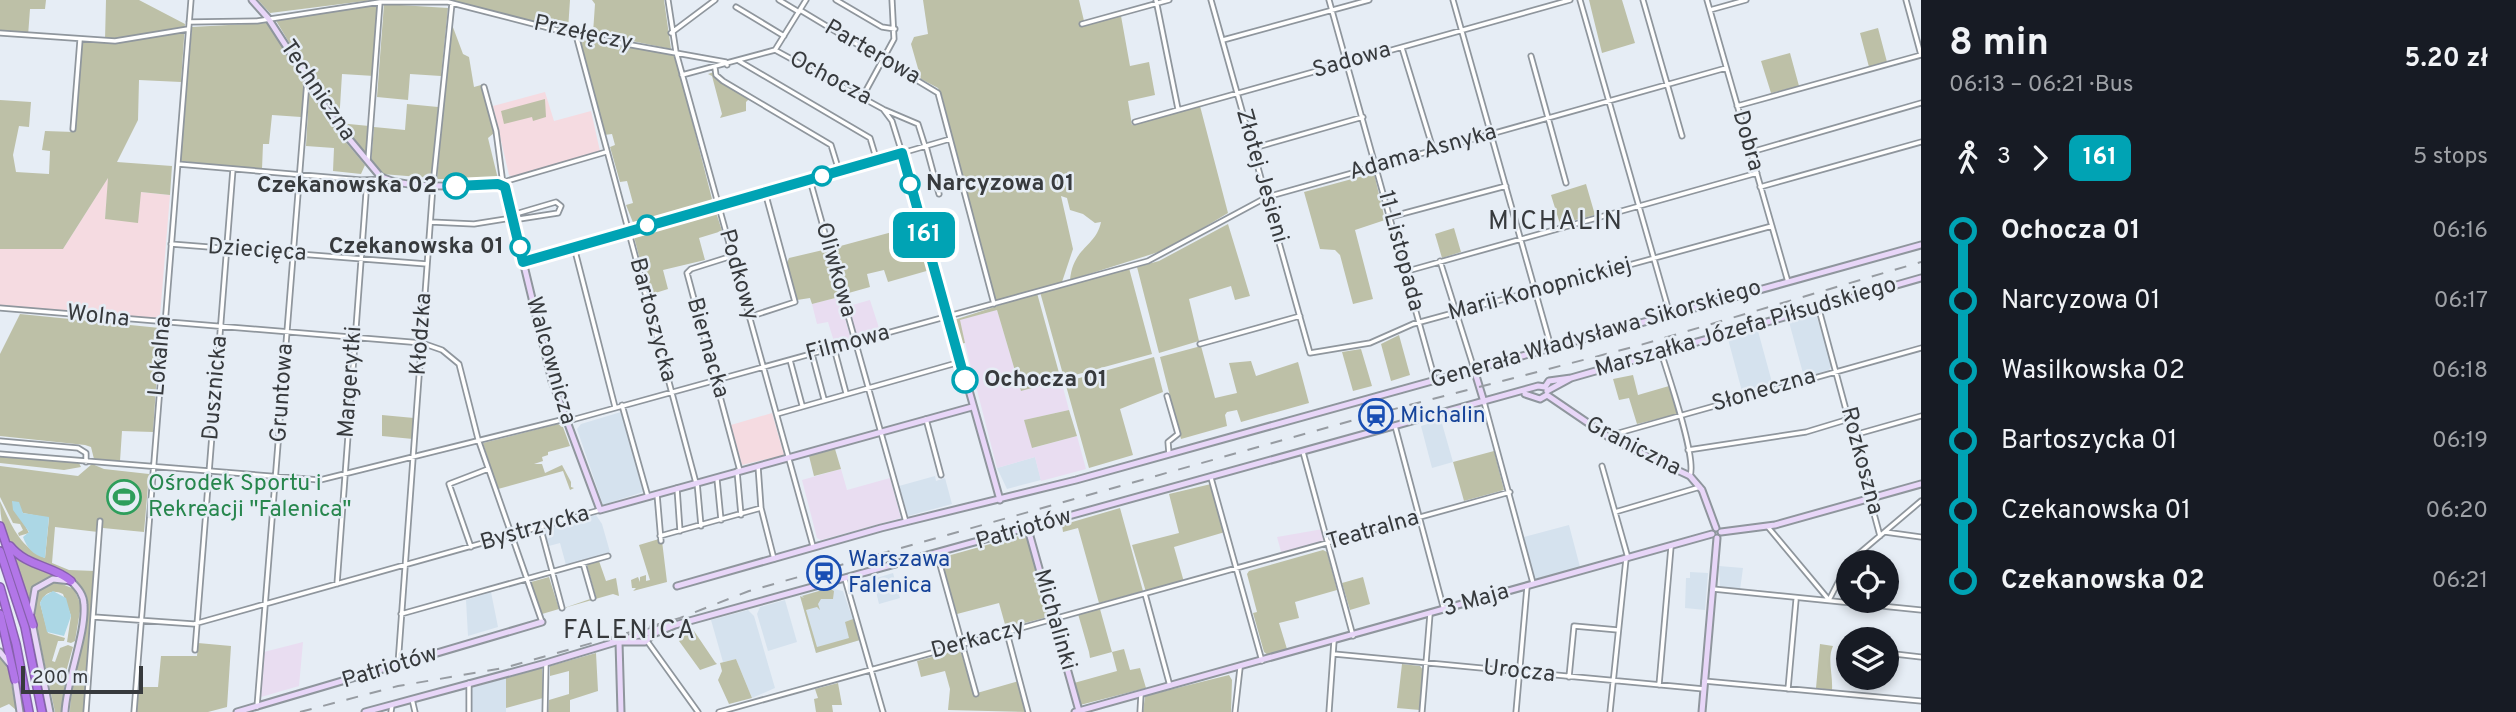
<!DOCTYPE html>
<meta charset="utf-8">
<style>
body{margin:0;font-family:Overpass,sans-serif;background:#20242c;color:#f1f3f6;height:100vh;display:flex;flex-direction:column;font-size:26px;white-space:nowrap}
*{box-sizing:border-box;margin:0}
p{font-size:23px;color:#9ea1a6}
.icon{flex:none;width:38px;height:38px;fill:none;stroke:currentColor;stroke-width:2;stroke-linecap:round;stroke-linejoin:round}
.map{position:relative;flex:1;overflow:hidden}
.side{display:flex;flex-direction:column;background:#171b24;width:595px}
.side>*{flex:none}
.badge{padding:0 14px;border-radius:10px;font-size:24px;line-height:46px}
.buttons{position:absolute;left:1836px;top:550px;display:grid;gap:14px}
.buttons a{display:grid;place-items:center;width:63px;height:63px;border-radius:50%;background:#171b24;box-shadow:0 4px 10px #0003;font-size:35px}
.scale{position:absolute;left:21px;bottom:18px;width:122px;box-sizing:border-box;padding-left:7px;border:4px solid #373a3d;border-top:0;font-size:19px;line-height:24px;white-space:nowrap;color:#373a3d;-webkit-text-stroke:5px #e6edf5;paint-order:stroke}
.map>.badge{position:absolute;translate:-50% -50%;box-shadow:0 0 0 4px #fff}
.legs{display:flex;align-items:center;gap:10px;height:77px;padding:0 28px;font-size:23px}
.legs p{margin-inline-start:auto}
.summary{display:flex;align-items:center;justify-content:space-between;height:119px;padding:0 28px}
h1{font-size:38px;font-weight:700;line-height:52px}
ul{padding:0 28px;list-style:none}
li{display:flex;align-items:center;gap:24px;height:70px;font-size:26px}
li i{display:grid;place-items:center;width:10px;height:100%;margin:0 9px;background:currentColor}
li i::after{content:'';width:18px;height:18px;margin:-9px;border:5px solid;border-radius:50%;background:#171b24}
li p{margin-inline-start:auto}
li:first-child i{background:linear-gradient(#0000 50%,currentColor 0)}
li:last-child i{background:linear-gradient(currentColor 50%,#0000 0)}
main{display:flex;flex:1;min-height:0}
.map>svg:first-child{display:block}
.built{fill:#d5e2ee}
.industrial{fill:#e9ddf1}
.education{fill:#f5dbe1}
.green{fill:#bdc0a7}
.water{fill:#acd7e5}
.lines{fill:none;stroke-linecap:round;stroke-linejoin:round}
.street-casing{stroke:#8f969d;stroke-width:7}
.secondary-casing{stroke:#8f969d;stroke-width:9}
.highway-casing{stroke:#8761ac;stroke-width:10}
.street{stroke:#fff;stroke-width:3.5}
.secondary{stroke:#e8d6f8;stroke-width:5}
.highway{stroke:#b276e8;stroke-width:7}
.rail{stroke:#979ca2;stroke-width:2;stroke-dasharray:12 12;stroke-linecap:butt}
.line-1-casing{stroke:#fff;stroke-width:16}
.line-1{stroke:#00a3b4;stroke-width:10}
.stop-1-dot{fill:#fff;stroke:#00a3b4;stroke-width:3.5}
.labels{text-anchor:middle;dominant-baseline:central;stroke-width:5;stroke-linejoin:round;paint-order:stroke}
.street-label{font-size:23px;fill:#373a3d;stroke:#e6edf5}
.stop-label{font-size:23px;font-weight:bold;fill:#373a3d;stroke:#e6edf5;text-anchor:start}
.transit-label{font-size:23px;fill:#164399;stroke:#e6edf5;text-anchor:start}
.leisure-label{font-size:23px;fill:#27864d;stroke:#e6edf5;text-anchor:start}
.quarter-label{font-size:26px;letter-spacing:2px;fill:#373a3d;stroke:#e6edf5}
</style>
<main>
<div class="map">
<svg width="1921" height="712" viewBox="0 0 1921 712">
<rect width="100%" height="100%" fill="#e6edf5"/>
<path class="built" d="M1816 314 1832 365 1829 370 1804 377 1789 322Z
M1758 331 1773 386 1743 395 1728 339Z
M621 412 643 492 603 505 577 429 581 424Z
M1441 420 1453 462 1432 468 1421 426Z
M1035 457 1041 480 1007 489 997 468Z
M935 476 936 481 945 478 952 504 908 516 899 486Z
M596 515 602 524 610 552 566 565 560 543 545 547 544 529Z
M1569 525 1580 567 1535 579 1524 537Z
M1719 566 1743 568 1740 590 1720 587Z
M1690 572 1708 573 1705 610 1685 608 1686 578H1690Z
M893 573 900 598 879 604 873 579Z
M829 588 843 591 860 640 816 653 800 596Z
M491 592 498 627 468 636 466 600Z
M785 600 797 642 768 651 757 614 760 607Z
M748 610 754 616 775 688 752 698 736 659 723 662 711 620Z
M506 678V712H472L471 688Z"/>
<path class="industrial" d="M839 297 851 340 835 345 828 322 817 324 812 304Z
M870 300 879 328 856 335 849 306Z
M997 310 1021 391 1061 380 1069 410 1024 420 1033 448 1077 436 1086 469 1041 481 1035 457 997 468 959 320Z
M841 469 847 490 890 478 901 518 821 540 817 538 802 480Z
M1323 529 1327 543 1282 555 1277 537Z
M303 642 299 686 261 697 264 652Z"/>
<path class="education" d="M545 92 554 121 591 111 600 151 513 177 509 175 493 106Z
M109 176 105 219 141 192 170 195 160 316 155 318 0 305V249H63Z
M772 413 784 455 742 465 731 425Z"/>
<path class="green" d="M0 0H46L45 9H30L28 36 0 34Z
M106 0H139L185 24 181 82 139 80 138 120 117 162 172 166 170 195 141 192 138 223 105 219 108 178 63 249H0V100L31 102 29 127 19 126 13 155 16 172 49 174 50 151 42 150 45 131 74 132 81 38 105 40Z
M258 0H373L270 13Z
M407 0H570L568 30 454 1Z
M592 0H664L671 49 593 33 595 4Z
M923 0H1079L1085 25 1121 16 1130 66 1149 62 1155 95 1128 101 1132 125 1200 106 1228 213 1168 249 1070 280C1073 247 1096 247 1101 222L1095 223 1083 214 1070 210 1067 198 1061 196 1073 249 1062 282 994 301 942 96 938 88 921 79 911 44 914 37 928 34Z
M1589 0H1622L1635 43 1602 53Z
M379 4 374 76 342 74 339 123 369 126 366 156 338 124 275 19Z
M384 4 448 8 441 76 410 74 408 100 377 97Z
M451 22 463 54 469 57 474 87 481 85 494 133 488 138 498 179H437Z
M267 23 305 81 301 117 272 115 269 144H263L262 169 180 161 192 27Z
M1878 28 1887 62 1869 67 1860 33Z
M578 36 675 54 712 199 710 202 634 225 626 205 633 203 627 181 620 182 610 147 615 145 612 134 604 135Z
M1790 53 1799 86 1771 93 1761 61Z
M714 72 716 79 750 98 746 102V111L720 118 722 114 712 76 708 74Z
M309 94H314L339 134 365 165 361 174 333 171 334 148 306 146Z
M545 99 546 117 533 121 532 117 504 124 501 111Z
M407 104 438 107 432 178 382 174 371 162 374 127 405 130Z
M1374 173 1385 220 1355 230 1373 299 1353 304 1340 255 1335 250 1320 249 1304 192Z
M1586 184 1595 215 1560 224 1551 195Z
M712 210 716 212 722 231 699 238 705 260 663 270 668 289 649 295 633 233Z
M1228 224 1250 296 1235 300 1231 286 1189 299 1199 341 1159 353 1137 267 1159 261Z
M918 225 930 270 888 282 884 270 867 274 870 287 845 294 833 248Z
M1454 228 1461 252 1442 258 1435 234Z
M826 246 839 297 812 304 810 298 797 300 787 263 789 258 823 250Z
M1129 268 1152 354 1064 378 1040 292Z
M1037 293 1061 380 1021 391 997 310 960 320 965 343 959 344 951 321Z
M20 314 160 328 153 432 122 431 120 461 94 459 91 447 85 445 0 436V354Z
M1399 335 1410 375 1391 381 1381 344Z
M1201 346 1215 398 1237 393 1229 363 1251 361 1256 376 1298 362 1309 403 1241 422 1237 410 1227 412 1225 415 1227 426 1181 439 1160 357Z
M1361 349 1372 386 1353 391 1342 352Z
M1154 357 1163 392 1120 409 1133 455 1089 468 1065 382Z
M1633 375 1638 395 1669 386 1677 414 1637 424 1629 398 1619 400 1613 379Z
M1069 410 1077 436 1032 448 1024 420Z
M382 415 414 418 413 439 382 436Z
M558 424 563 427 570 446 548 452V455L542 457 543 461 534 464H542L545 473 562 465 571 482V487L574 488 570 490 563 471 498 489 483 443Z
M835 449 841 469 814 476 809 456Z
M1494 451 1504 490 1464 501 1453 462Z
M0 456 79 463 81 467 64 470 0 463Z
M92 464 104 469 149 474 144 532 103 528 101 521 98 532 55 527 52 563 69 570 95 571 84 712H70C70 681 94 618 85 594 70 554 0 579 0 501 12 526 19 546 45 558L49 518 23 513 12 501 29 533 19 536 18 533 23 530 20 524 13 523 0 497V466L78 476Z
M1211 484 1225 532 1174 547 1184 582 1146 592 1132 545 1179 533 1169 494Z
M1120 508 1143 591 1099 603 1078 528 1063 532 1062 525Z
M1026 534 1048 611 1044 618 1006 628 999 603 957 614 940 558Z
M659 539 662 541 667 582 633 591 636 588H632L631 580 638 577 640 582V577L646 575V581L650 580 639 545Z
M1323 550 1327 552 1337 590 1295 602 1299 618 1279 623 1287 649 1268 655 1264 652 1253 613 1257 612 1247 574 1249 571Z
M12 553 24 562 57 576 41 581 27 600Z
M599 561 606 581 616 578 619 596 613 594 564 608 596 597 587 565Z
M549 577 559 609 542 614 531 582Z
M1363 577 1370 604 1350 610 1342 583Z
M55 581 74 589 81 605 75 641 71 643 67 642 71 616 63 594C53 589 45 592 40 603L48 633 65 638 64 641H58L52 661 55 662 60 648 68 645 73 647 66 672 62 712H55L33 610C34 592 39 588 55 581Z
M829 588 834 591 833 599H821L818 604 820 610 817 607 806 610 817 647 849 638 845 622 853 619 860 640 816 653 800 596 804 598 802 596Z
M1100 609 1112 652 1124 649 1130 670 1140 668 1146 688 1080 705 1074 683 1117 671 1112 652 1090 658 1089 652 1078 614Z
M692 628 715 662 717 664 700 670 679 641Z
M198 643 231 646 227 707 208 712H136L138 687H158L161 656H197Z
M1820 644 1833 646C1827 659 1833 674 1832 690L1816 688Z
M960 649 970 683 973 682 977 693 1019 681 1028 712 948 710 950 689 945 671 921 677 917 661Z
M596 653 598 691 570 700V712H548L549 700 569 694V671L550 676V666Z
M0 655 8 665 16 710 9 704 0 708Z
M736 659 752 698 729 704 718 680 722 671 720 663Z
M1402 664 1420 666 1423 670 1420 710 1397 708Z
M542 668 543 698 506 708V678Z
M1229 675 1232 680 1231 712H1143L1145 696Z
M838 683 842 705H832L833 712H816L814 699 818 698 815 689Z"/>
<path class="water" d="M12 501 19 502 23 513 49 517 45 558C33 555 27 548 23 537L29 532 13 510Z
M53 591 66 598 71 616 64 636 47 632 40 603 43 597Z"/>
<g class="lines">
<g class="street-casing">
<path id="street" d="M668 0 676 52 813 546
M779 0 799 12
M836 0 882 27 895 29
M1156 0 1178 109
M1211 0 1310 353 1370 343 1413 324 1772 226
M1329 0 1435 380
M1453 0 1551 347
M1580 0 1670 315
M1643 0 1682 136
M1707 0 1788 282
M1906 0 1921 55
M736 7 784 36
M800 10 938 93 994 304
M1710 10 1746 0
M189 22 257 21 380 2H448L576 35 726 62 727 65
M1082 24 1169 0
M0 33 115 41 188 29
M671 33 715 0
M576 35 696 483
M1223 40 1369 0
M1402 48 1433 149
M775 50 883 109 892 121 902 153 950 139
M1531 56 1566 183
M739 61 870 138 877 161
M715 68 716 75 723 81 831 145 839 171
M682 75 775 50 806 0
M484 87 496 131 503 184
M863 96 894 39 892 0
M1737 106 1921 55
M885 110 918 124 925 146
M1135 122 1570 0
M73 129 80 40
M926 146 939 194
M1254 148 1363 117
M1751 152 1921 103
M368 160 380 2
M178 164 361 180 386 179
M810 180 906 522
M503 186 507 181 606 152
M1760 187 1921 142
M512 215 556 202 561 206 558 213 513 220
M1390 217 1506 186
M431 222 474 224 512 218
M171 244 427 264
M574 247 615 407
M732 256 691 269 687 273 740 471
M1440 261 1474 369
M1404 272 1757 173
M1818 306 1880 536
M0 308 422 343 442 350 459 364 478 439 542 622
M749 317 795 302 765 192
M1200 344 1300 316
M834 348 846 393
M1661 352C1668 375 1697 458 1690 476
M812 354 824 399
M790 360 802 405
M1167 396 1178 434 1168 442 1169 454
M1484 402 1533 583
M622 405 648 497
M777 414 960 362
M926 419 941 475
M568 421 1148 261 1267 197 1726 68
M1395 426 1444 610
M1854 435 1921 416
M1608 436 1921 348
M0 441 78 448 86 453V462
M1688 450 1806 432 1849 419
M1303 452 1353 636
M0 454 320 480 565 419
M758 466 761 508 774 559
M1602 466 1628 558
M737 471 741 515
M1211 478 1262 661
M717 479 721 520
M697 482 701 526
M677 488 680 531
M657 494 661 541
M1615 512 1700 487
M540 526 562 608
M1768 527 1829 600
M1885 532 1921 537
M660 536 761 508
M471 547 449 484 488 469
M937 554 976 694
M1849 562 1921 501
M583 563 593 598
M845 579 883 712
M337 584 367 180
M1713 589 1921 610
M1145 594 1170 686
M1829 600 1848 563
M401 614 608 556
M94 617 194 624 600 510
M1007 633 1028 712
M647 641 698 712
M195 650 233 169
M1886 653 1921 657
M1334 654 1704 689
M398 664 433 185 452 3
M1569 677 1574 626 1618 630
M1704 681 1921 701
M469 683V712
M1659 685 1671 547
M1788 689 1796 600
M412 699 415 712
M257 707 307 81
M86 712 100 521
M134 712 191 0
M391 712 392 705
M545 712 546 663
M719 712 1510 492
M1140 712 1141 694
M1235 712 1240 668
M1329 712 1334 641
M1422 712 1430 614
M1516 712 1527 587
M1610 712 1626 559"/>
</g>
<g class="secondary-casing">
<path id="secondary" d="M252 0 268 18 335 122 380 176C403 190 470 186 498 184L505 187 552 381 600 510 972 407
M523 262 902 153 1000 500
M1474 369 1484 402
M1545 387 1549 381 1571 378
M1547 391 1571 378 1921 278
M1525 394 1540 399 1547 395
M1547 395 1613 440 1690 476 1702 490 1716 528
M1028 529 1079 711
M1721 532 1775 525 1921 484
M677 586 881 528 1076 480 1921 245
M31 613 35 589 53 579 71 581C78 588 84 595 84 605 86 634 67 678 65 712
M32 622 50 712
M612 642H645L653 634 675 625 1538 386 1545 387
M619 642 621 712
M0 652 9 663
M15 679 20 712
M237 712 542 622
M365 712 546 663 669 626
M1075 712 1712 534
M1702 712 1717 538"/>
</g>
<g class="highway-casing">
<path id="highway" d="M0 526 33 625
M10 546C27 567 52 565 71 581
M0 551 25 627 42 712
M0 587 16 644 29 712
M0 614 15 680"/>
</g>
<use href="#street" class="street"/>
<use href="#secondary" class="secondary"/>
<use href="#highway" class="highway"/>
<path class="rail" d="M300 712 398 686 504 668 680 618 749 591 1375 414 1637 346 1921 262"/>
</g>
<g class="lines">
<g class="line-1-casing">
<path id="line-1" d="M456 186 498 184 505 187 523 262 902 153 965 380"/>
</g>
<use href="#line-1" class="line-1"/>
</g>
<defs>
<g id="station-ring" transform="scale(1.75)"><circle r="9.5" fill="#e6edf5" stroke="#1a4fb4" stroke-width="1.5"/><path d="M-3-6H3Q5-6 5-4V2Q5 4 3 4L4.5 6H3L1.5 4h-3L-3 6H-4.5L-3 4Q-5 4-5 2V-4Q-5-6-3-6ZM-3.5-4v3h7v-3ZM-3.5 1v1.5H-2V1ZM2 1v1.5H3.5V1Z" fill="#1a4fb4"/></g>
<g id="stadium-ring" transform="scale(1.75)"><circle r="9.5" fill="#e6edf5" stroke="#2e9e5b" stroke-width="1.5"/><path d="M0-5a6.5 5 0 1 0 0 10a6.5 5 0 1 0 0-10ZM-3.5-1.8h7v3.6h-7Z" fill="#2e9e5b"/></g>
</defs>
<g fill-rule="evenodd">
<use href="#station-ring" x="1376" y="416"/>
<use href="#stadium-ring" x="124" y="497"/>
<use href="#station-ring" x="824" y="573"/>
</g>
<g class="stop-1-dot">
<circle cx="822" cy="176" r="9"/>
<circle cx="910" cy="184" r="9"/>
<circle cx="456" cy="186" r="12"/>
<circle cx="647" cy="225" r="9"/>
<circle cx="520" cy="247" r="9"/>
<circle cx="965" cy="380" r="12"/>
</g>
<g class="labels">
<g class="street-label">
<text transform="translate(583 34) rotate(12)">Przełęczy</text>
<text transform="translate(872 53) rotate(30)">Parterowa</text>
<text transform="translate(1352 61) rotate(-16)">Sadowa</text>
<text transform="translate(830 79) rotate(28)">Ochocza</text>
<text transform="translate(317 91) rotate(56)">Techniczna</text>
<text transform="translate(1747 141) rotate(74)">Dobra</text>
<text transform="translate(1423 153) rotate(-16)">Adama Asnyka</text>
<text transform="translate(1261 176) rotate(74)">Złotej Jesieni</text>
<text transform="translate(257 251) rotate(4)">Dziecięca</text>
<text transform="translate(1400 251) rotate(75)">11 Listopada</text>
<text transform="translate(835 270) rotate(74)">Oliwkowa</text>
<text transform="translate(738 275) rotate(74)">Podkowy</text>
<text transform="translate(1540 290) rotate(-15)">Marii Konopnickiej</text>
<text transform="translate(98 317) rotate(6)">Wolna</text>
<text transform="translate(652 320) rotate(75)">Bartoszycka</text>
<text transform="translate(1746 328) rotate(-16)">Marszałka Józefa Piłsudskiego</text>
<text transform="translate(422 334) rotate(-86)">Kłodzka</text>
<text transform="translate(1596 335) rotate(-16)">Generała Władysława Sikorskiego</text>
<text transform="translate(848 344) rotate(-15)">Filmowa</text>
<text transform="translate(707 348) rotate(74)">Biernacka</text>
<text transform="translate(161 356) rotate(-85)">Lokalna</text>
<text transform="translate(550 361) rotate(74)">Walcownicza</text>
<text transform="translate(351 382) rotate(-86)">Margerytki</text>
<text transform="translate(216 388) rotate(-85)">Dusznicka</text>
<text transform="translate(1764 391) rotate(-16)">Słoneczna</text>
<text transform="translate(283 393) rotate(-86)">Gruntowa</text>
<text transform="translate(1633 447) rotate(27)">Graniczna</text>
<text transform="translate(1861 461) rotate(75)">Rozkoszna</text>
<text transform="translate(535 529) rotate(-16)">Bystrzycka</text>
<text transform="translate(1024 530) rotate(-16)">Patriotów</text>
<text transform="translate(1373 531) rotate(-16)">Teatralna</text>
<text transform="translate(1476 601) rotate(-16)">3 Maja</text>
<text transform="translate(1054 620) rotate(74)">Michalinki</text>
<text transform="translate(978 640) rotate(-15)">Derkaczy</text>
<text transform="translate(390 668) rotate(-17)">Patriotów</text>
<text transform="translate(1519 672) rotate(6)">Urocza</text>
</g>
<g class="stop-label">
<text x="926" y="184">Narcyzowa 01</text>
<text x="437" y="186" text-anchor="end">Czekanowska 02</text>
<text x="504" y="247" text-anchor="end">Czekanowska 01</text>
<text x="984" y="380">Ochocza 01</text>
</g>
<g class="transit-label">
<text x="1400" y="416">Michalin</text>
<text x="848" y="560">Warszawa<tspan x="848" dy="26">Falenica</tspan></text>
</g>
<g class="leisure-label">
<text x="148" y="484">Ośrodek Sportu i<tspan x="148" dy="26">Rekreacji "Falenica"</tspan></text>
</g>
<g class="quarter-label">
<text x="1556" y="222">MICHALIN</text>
<text x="630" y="631">FALENICA</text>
</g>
</g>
</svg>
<div class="buttons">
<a><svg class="icon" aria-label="locate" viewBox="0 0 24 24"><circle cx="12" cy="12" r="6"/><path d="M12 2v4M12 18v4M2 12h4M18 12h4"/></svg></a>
<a><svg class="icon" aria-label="layers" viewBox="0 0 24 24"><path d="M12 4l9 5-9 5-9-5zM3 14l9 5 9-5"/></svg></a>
</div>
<div class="scale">200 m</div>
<b class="badge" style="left:924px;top:235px;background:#00a3b4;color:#fff">161</b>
</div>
<section class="side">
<div class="summary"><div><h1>8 min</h1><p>06:13 – 06:21 · Bus</p></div><b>5.20 zł</b></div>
<div class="legs"><svg class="icon" aria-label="walk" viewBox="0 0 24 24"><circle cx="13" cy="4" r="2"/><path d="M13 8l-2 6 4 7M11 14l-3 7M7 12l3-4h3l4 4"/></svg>3<svg class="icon" aria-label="forward" viewBox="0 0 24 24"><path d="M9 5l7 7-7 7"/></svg><b class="badge" style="background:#00a3b4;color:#fff">161</b><p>5 stops</p></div>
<ul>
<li><i style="color:#00a3b4"></i><b>Ochocza 01</b><p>06:16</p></li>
<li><i style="color:#00a3b4"></i><span>Narcyzowa 01</span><p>06:17</p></li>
<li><i style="color:#00a3b4"></i><span>Wasilkowska 02</span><p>06:18</p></li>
<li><i style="color:#00a3b4"></i><span>Bartoszycka 01</span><p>06:19</p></li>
<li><i style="color:#00a3b4"></i><span>Czekanowska 01</span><p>06:20</p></li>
<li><i style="color:#00a3b4"></i><b>Czekanowska 02</b><p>06:21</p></li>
</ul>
</section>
</main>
